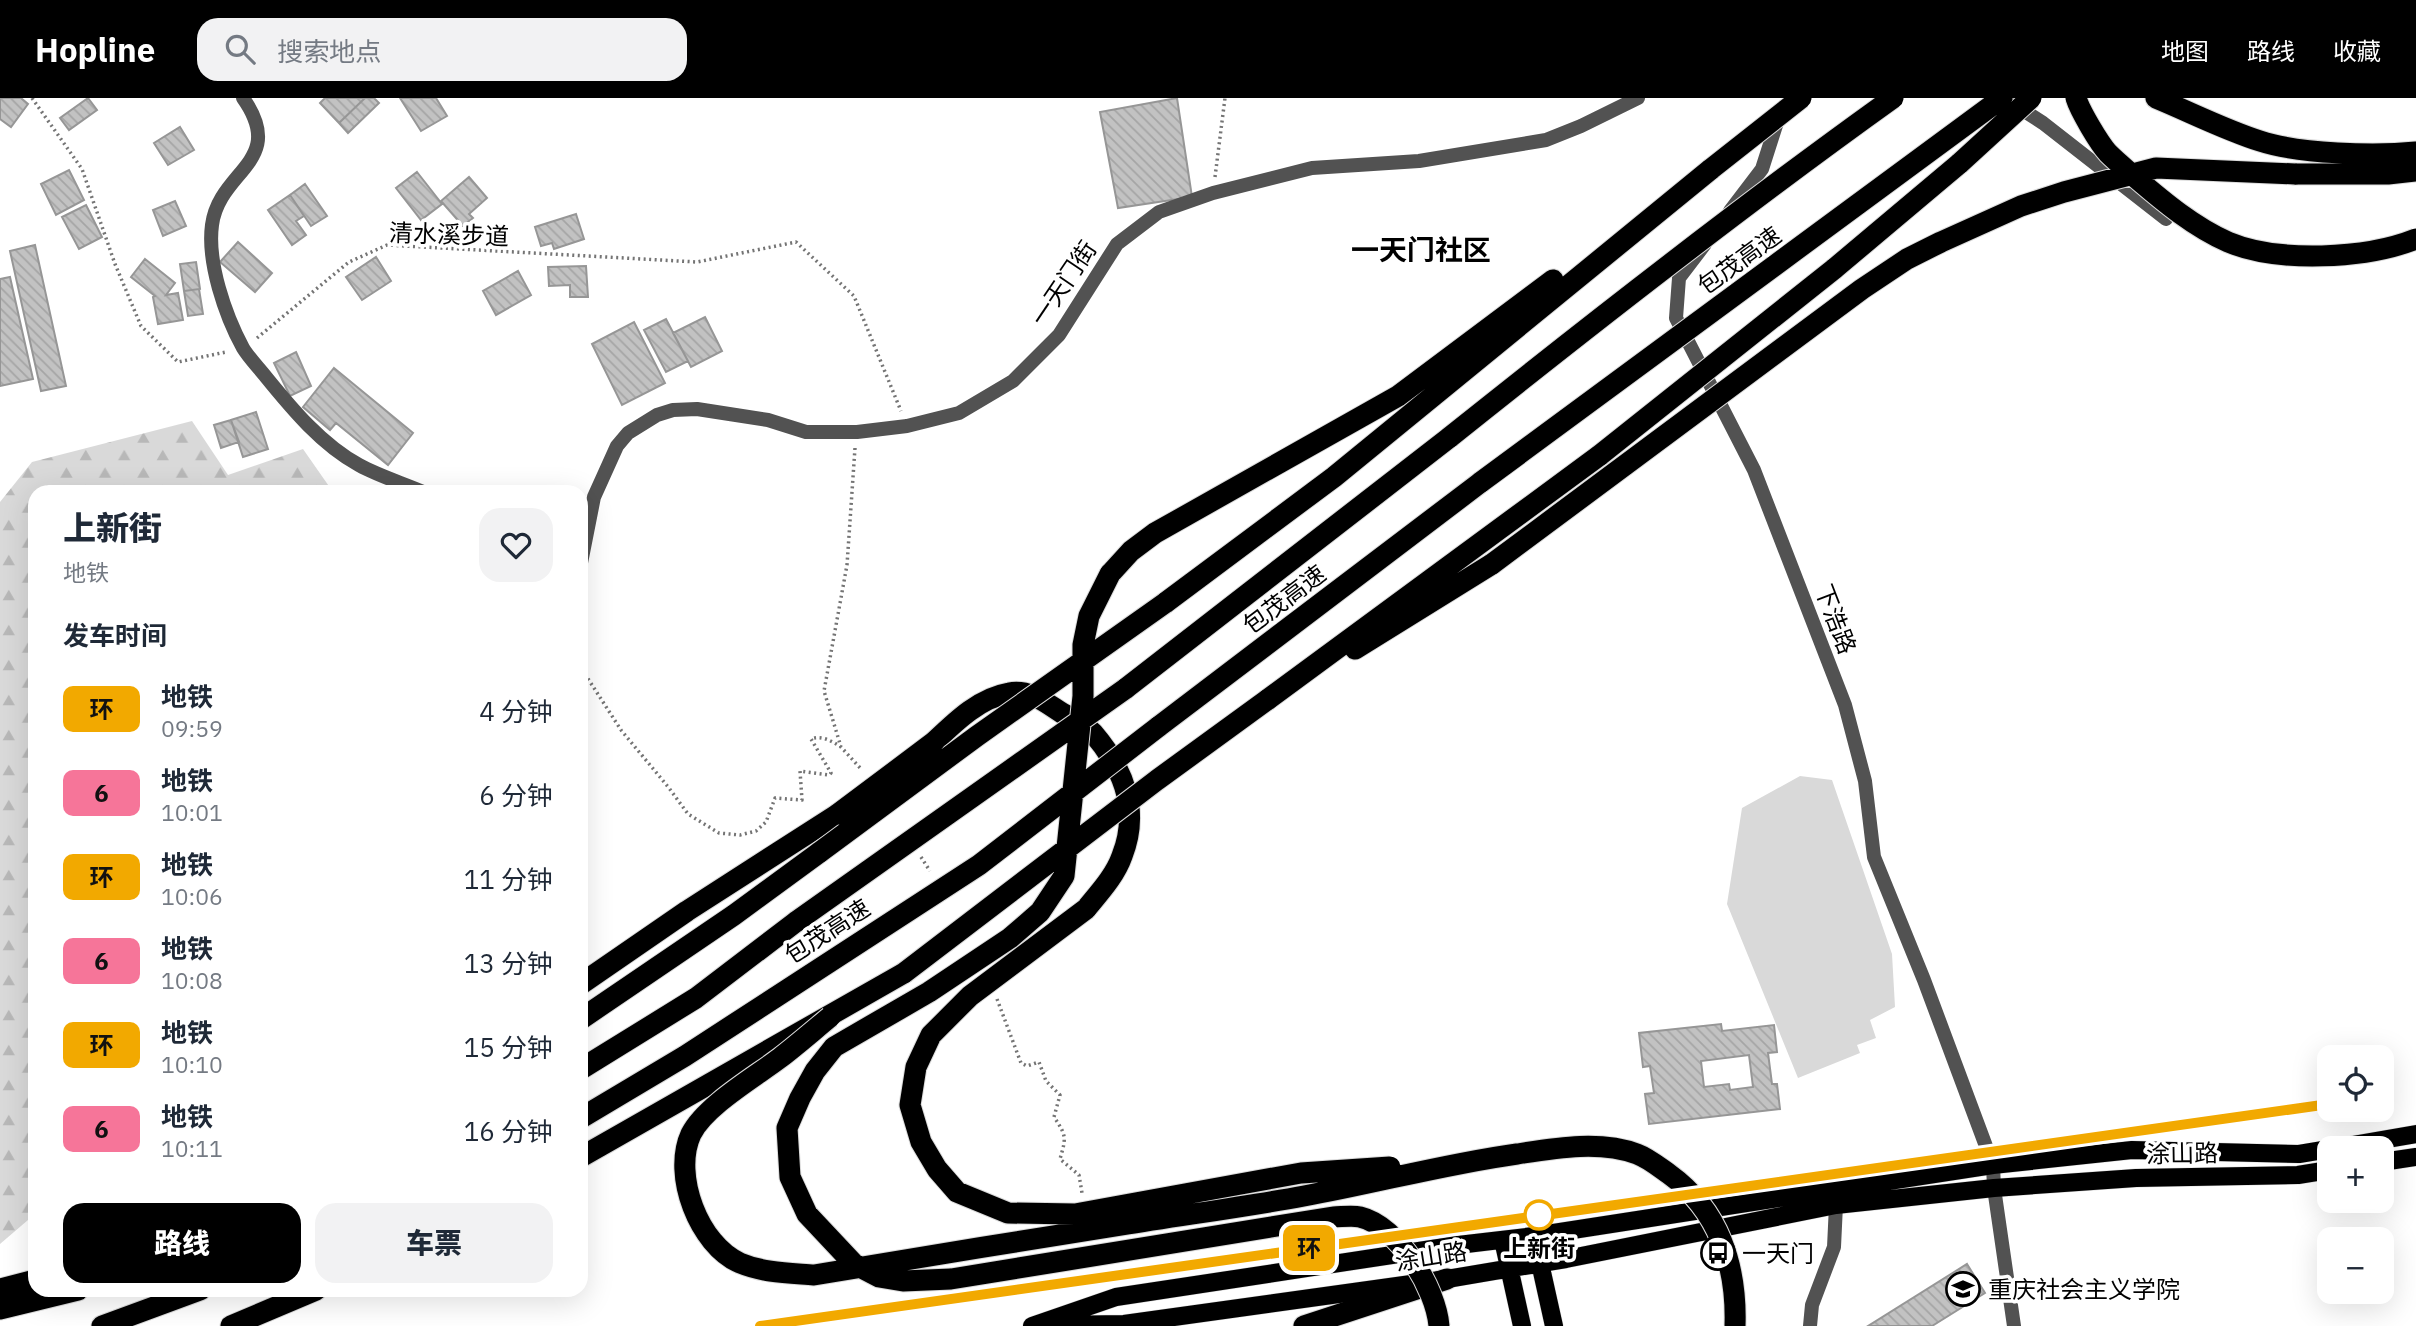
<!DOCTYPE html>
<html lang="zh">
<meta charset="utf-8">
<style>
body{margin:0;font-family:"IBM Plex Sans","Noto Sans SC",sans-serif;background:#f2f2f3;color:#1f2937;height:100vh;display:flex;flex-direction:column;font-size:26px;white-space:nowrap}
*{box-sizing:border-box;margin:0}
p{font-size:23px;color:#747a83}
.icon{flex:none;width:38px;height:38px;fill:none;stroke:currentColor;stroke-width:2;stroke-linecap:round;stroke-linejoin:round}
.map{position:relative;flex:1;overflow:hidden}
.side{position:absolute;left:28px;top:387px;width:560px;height:812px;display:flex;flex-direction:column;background:#fff;border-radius:21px;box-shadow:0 7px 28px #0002}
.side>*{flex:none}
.badge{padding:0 14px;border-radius:10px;font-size:24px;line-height:46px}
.tools{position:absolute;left:2317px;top:947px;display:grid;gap:14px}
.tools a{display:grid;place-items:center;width:77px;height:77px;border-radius:14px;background:#fff;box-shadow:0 7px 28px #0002;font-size:35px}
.map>.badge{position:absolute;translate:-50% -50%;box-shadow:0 0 0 4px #fff}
h2{padding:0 35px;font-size:26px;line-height:63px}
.round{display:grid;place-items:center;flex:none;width:74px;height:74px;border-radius:21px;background:#f2f2f3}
.overview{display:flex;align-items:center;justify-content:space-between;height:119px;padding:0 35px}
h1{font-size:33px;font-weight:800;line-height:52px}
.primary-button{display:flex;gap:14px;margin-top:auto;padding:14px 35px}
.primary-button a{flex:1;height:80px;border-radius:21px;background:#000;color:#fff;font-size:28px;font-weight:800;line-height:80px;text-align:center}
.primary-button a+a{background:#f2f2f3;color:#1f2937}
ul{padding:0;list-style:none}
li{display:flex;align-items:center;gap:21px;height:84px;padding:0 35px}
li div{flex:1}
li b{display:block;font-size:26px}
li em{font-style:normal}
li .badge{min-width:77px;font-weight:700;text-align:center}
header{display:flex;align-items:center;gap:42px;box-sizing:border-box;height:98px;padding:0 35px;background:#000;color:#fff}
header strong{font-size:33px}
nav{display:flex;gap:38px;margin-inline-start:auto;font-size:24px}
.search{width:490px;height:63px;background:#f2f2f3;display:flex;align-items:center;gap:18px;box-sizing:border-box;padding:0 24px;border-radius:21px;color:#747a83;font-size:26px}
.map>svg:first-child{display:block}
.grass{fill:#d9d9d9}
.forest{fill:url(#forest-firs)}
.building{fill:url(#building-back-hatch);stroke:#969696;stroke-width:2;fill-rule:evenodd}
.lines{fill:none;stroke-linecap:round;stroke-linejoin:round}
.primary-casing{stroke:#dbdbdb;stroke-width:19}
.highway-casing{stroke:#dbdbdb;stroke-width:23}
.path{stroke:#747474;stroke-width:3.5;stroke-dasharray:2 3.5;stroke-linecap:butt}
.street{stroke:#525252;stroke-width:14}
.primary{stroke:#000;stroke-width:18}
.highway{stroke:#000;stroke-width:21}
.highway-bridge-casing{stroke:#dbdbdb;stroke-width:23;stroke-linecap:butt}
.highway-bridge{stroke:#000;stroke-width:21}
.line-casing{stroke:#fff;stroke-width:16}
.line{stroke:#f2a900;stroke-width:10}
.stop-dot{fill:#fff;stroke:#f2a900;stroke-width:3.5}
.labels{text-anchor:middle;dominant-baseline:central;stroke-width:7;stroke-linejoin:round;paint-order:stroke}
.street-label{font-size:24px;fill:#000;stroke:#fff}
.stop-label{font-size:24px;font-weight:bold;fill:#000;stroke:#fff}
.poi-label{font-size:24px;fill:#000;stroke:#fff;text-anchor:start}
.quarter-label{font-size:28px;font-weight:bold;fill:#000;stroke:#fff}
</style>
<header>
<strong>Hopline</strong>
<div class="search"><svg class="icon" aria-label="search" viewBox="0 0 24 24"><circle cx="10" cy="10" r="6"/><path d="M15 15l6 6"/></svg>搜索地点</div>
<nav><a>地图</a><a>路线</a><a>收藏</a></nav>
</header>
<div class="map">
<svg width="2416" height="1228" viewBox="0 0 2416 1228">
<defs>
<pattern id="forest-firs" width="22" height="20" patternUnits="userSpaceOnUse" patternTransform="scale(1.75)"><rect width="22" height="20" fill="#d9d9d9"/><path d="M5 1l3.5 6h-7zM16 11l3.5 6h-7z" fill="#b8b8b8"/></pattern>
<pattern id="building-back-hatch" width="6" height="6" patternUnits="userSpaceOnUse" patternTransform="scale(1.75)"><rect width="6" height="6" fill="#c2c2c2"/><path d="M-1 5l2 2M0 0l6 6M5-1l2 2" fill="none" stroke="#a5a5a5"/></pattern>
</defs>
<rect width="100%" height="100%" fill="#fff"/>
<path class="grass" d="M1800 678 1832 682 1892 856 1895 909 1870 922 1876 940 1857 947 1860 955 1798 980 1727 806 1742 710Z"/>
<path class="forest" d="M192 323 228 377 303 351 333 394H35V1116L0 1146V404L32 364Z"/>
<path class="building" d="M0 0H21L28 6 11 29 0 21Z
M88 0 97 12 69 32 60 20Z
M325 0H365L339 25 320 5Z
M365 0H374L379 5 348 35 339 25Z
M400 0H436L447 18 421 33Z
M1177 0 1192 99 1118 110 1100 14Z
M180 29 194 52 168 67 154 45Z
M69 72 84 102 56 117 41 86Z
M417 74 442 106 421 122 396 90Z
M469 79 487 100 469 116 473 120 463 128 441 103Z
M305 86 327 118 311 128 290 97Z
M290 97 304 118 296 123 306 137 292 147 268 112Z
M175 103 186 128 163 138 153 112Z
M86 107 102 139 79 151 62 119Z
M576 116 584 141 554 151 552 145 541 148 535 129Z
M238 144 272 175 255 194 220 164Z
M35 147 66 288 41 293 10 153Z
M376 159 391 183 362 202 346 179Z
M145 161 175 185 166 197 178 195 183 222 158 226 153 199 155 198 131 179Z
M196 164 200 191 184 193 180 166Z
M586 168 588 199H570V187L549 188 548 169Z
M518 173 531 197 496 217 483 193Z
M10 179 33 281 0 288V181Z
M199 191 203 216 188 218 184 193Z
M705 219 722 253 691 269 673 235Z
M666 221 688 263 666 274 644 232Z
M634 224 665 285 622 307 592 246Z
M296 254 311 288 290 298 274 265Z
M334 270 413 335 388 367 336 325 330 332 303 309Z
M256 314 268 351 243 359 231 322Z
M231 322 239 344 221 350 214 327Z
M1721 926 1722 933 1774 927 1777 954 1768 955 1772 986H1777L1780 1011 1649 1026 1645 996 1654 995 1650 968 1643 969 1639 935ZM1749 957 1753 989 1730 992 1729 986 1704 989 1701 963Z
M1967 1166 1985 1195 1932 1228H1868Z"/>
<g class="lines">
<g class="primary-casing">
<path id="primary" d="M2335 1050 2416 1036
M2382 1064 2416 1059
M1534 1138 1554 1228
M1503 1142 1522 1228
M1052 1227 1124 1226 1447 1181 1566 1161 1836 1107 1994 1090 2136 1080 2298 1077 2329 1072
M1032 1228 1116 1199 1458 1147 1534 1138 1993 1067 2132 1052 2299 1056 2329 1051"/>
</g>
<g class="highway-casing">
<path id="highway" d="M2156 0C2190 14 2225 32 2260 43 2300 56 2374 58 2416 54
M2295 76H2388L2416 73
M1834 171 1960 65
M1110 476 1131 453 1155 435 1398 298 1553 182
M1165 505 1334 379 1711 71
M1355 551 1492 466
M1125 591 1450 339
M1267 602 1600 357
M1158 629 1481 384
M934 644C955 624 979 600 1009 595 1030 591 1046 605 1062 615 1072 621 1086 627 1093 635 1124 671 1140 713 1122 758 1115 778 1099 795 1086 811
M581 886 687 813 838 716
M581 921 734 817 820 754
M581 971 696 900 797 823
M581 1059 904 875
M0 1191 35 1182
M0 1211 78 1192
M102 1228 200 1192
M231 1228 316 1192
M1304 1228 1447 1181"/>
</g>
<path class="path" d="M32 0 82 71 115 166 141 228 178 264 226 254
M1215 79 1225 0
M257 240 349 164 387 147 697 164 796 144 854 198 901 313
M855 350 847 467 824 593 841 649 862 672
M581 560 585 576 621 632 669 690 688 716 719 735 740 737 756 733 766 724 775 700 802 702 800 673 829 677 831 675 811 641C821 637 832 643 841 649
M921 759 930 773
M997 901 1021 965 1027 968 1039 964 1046 983 1060 997 1054 1019C1067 1038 1066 1040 1060 1061L1079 1077 1082 1095"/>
<path class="street" d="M243 0C288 64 219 72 212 127 207 164 225 217 243 250 249 260 259 270 266 279 292 311 322 347 359 367 379 378 402 385 423 394
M2015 7 2043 25 2166 121
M1730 113 1762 71 1779 18
M1705 146 1679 180 1676 220 1754 372 1845 607 1865 683 1874 759 1924 882 1993 1067 1994 1090 2014 1228
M581 465 594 399 617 348 628 335 657 317 673 312 697 311 768 322 806 334H857L907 328 959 315 1013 283 1059 237 1117 146 1159 114 1213 95 1312 70 1419 63 1546 42 1581 28 1638 0
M1810 1228 1812 1207 1834 1149 1836 1107"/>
<use href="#primary" class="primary"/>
<use href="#highway" class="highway"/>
<g class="highway-bridge-casing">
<path id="highway-bridge" d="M2076 0C2080 13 2099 45 2108 55 2117 64 2127 72 2136 80 2164 104 2194 129 2228 144 2278 165 2366 161 2416 141
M1960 65 2031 0
M1711 71 1801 0
M1450 339C1595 223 1742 108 1893 0
M1600 357 1834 171
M1481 384 2002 0
M1492 466 1862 191 1907 161 1941 144 2021 108 2064 94 2156 70 2295 76
M1110 476 1089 518 1083 547V598L1064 778 1040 814 1010 840 929 894 834 949 815 973 800 1000 787 1030 790 1079 807 1116 854 1166 879 1179 903 1183 951 1181 1333 1119C1341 1119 1352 1117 1360 1119 1398 1128 1436 1190 1439 1228
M838 716 934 644
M820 754 977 638 1165 505
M1086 811 970 898 931 937 916 969 910 1007 921 1044 937 1071 957 1094 1008 1115 1075 1116 1301 1075 1390 1069
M797 823 1125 591
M904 875 1157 682 1267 602
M830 919C813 933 797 947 780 960 755 979 705 1008 691 1036 672 1077 699 1147 740 1165 764 1175 789 1175 814 1177 917 1160 1019 1143 1122 1127 1183 1117 1244 1109 1304 1098 1376 1085 1445 1066 1517 1056 1555 1050 1600 1042 1637 1056 1648 1060 1659 1069 1669 1076 1719 1112 1737 1168 1735 1228
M581 1020 685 958 979 767 1158 629"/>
</g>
<use href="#highway-bridge" class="highway-bridge"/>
</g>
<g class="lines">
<g class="line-casing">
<path id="line" d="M760 1228 2329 1006"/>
</g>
<use href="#line" class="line"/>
</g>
<defs>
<g id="bus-ring" transform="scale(1.75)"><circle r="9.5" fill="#fff" stroke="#000" stroke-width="1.5"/><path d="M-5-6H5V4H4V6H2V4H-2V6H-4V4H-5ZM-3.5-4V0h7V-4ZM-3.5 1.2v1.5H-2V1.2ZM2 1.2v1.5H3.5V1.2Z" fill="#000"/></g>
<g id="university-ring" transform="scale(1.75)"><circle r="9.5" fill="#fff" stroke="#000" stroke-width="1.5"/><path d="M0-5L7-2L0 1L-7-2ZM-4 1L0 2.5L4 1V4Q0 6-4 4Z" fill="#000"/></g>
</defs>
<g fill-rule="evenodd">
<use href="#bus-ring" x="1718" y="1155"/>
<use href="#university-ring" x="1963" y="1191"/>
</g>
<circle class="stop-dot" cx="1539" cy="1117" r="14"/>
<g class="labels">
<g class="street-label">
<text transform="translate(449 136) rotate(2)">清水溪步道</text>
<text transform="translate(1739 162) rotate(-36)">包茂高速</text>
<text transform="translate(1063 185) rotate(-56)">一天门街</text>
<text transform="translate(1284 501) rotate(-37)">包茂高速</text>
<text transform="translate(1836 521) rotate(69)">下浩路</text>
<text transform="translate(827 833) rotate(-33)">包茂高速</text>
<text transform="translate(2182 1055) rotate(-1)">涂山路</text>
<text transform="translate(1431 1158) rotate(-9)">涂山路</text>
</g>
<g class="stop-label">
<text x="1539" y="1150">上新街</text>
</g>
<g class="poi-label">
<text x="1742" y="1155">一天门</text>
<text x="1988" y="1191">重庆社会主义学院</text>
</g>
<g class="quarter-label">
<text x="1421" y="151">一天门社区</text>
</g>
</g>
</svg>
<div class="tools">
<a><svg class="icon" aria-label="locate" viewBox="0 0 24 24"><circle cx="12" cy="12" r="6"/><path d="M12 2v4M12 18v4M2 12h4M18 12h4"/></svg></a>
<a>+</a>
<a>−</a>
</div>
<b class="badge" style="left:1309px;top:1150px;background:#f2a900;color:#111">环</b>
<section class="side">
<div class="overview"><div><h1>上新街</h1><p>地铁</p></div><a class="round"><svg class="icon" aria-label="heart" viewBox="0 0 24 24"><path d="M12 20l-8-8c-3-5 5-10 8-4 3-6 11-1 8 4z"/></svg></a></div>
<h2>发车时间</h2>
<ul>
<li><span class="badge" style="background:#f2a900;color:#111">环</span><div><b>地铁</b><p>09:59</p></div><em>4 分钟</em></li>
<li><span class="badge" style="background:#f67599;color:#111">6</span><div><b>地铁</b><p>10:01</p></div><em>6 分钟</em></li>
<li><span class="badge" style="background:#f2a900;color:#111">环</span><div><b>地铁</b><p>10:06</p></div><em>11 分钟</em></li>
<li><span class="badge" style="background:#f67599;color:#111">6</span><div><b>地铁</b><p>10:08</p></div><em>13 分钟</em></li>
<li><span class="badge" style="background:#f2a900;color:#111">环</span><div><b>地铁</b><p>10:10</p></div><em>15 分钟</em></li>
<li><span class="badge" style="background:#f67599;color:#111">6</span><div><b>地铁</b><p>10:11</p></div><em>16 分钟</em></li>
</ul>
<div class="primary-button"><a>路线</a><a>车票</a></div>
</section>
</div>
